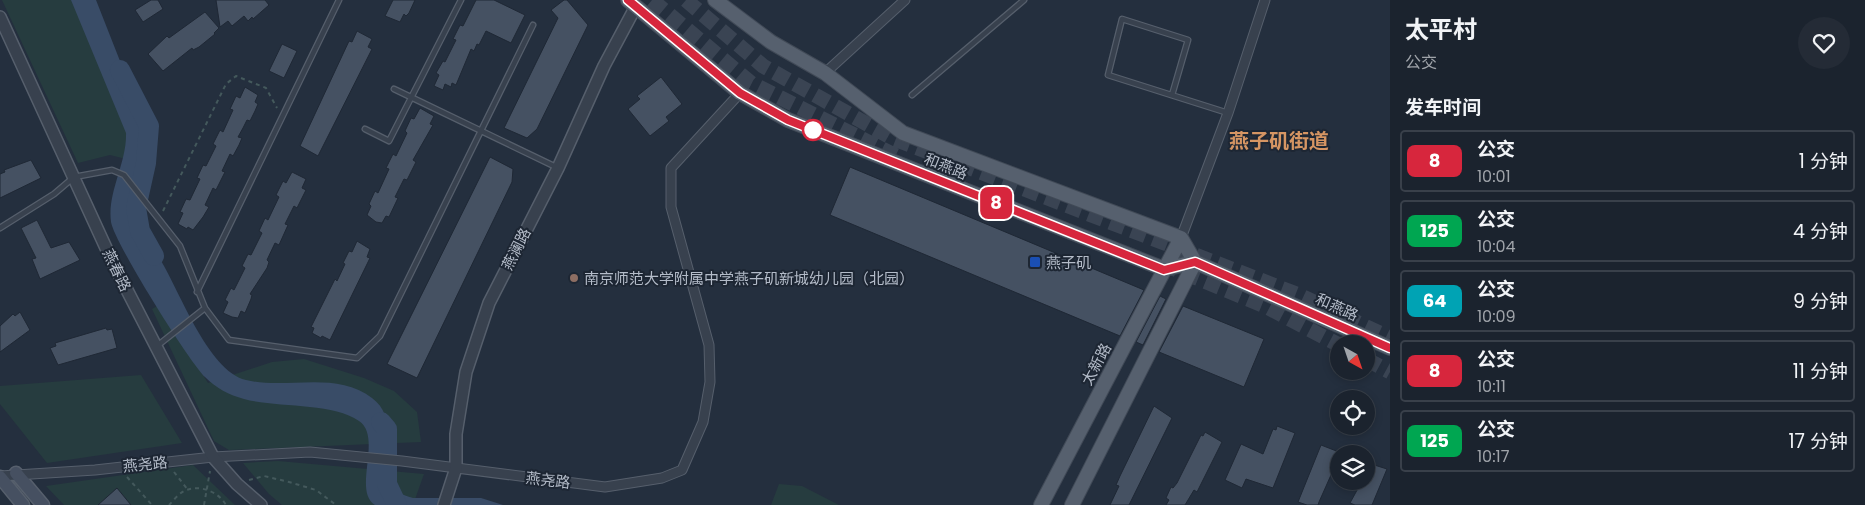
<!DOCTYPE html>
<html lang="zh">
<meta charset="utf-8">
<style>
body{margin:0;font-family:Poppins,"Noto Sans SC",sans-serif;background:#242b36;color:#f1f3f6;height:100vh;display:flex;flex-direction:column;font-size:19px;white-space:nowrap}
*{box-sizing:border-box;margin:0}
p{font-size:16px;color:#a0a4aa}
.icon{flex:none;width:28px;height:28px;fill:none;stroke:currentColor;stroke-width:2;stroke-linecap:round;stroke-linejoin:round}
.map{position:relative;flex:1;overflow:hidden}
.details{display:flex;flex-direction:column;background:#1b232e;width:475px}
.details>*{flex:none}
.badge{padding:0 10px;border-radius:8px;font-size:18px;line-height:32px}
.needle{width:32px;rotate:140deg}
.fabs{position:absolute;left:1330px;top:335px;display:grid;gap:10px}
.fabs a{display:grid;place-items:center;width:45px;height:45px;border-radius:50%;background:#1b232e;box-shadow:0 2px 8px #0003,0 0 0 1px #39404a;font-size:25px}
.map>.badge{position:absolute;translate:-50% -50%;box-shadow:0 0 0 2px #fff}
h2{padding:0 15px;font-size:19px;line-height:45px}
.round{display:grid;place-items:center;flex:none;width:52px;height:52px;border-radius:26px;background:#242b36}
.headline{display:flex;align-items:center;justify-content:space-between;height:85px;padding:0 15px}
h1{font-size:24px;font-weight:700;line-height:38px}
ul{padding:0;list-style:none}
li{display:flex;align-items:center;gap:15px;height:62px;margin:0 10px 8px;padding:0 5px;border:2px solid #39404a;border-radius:5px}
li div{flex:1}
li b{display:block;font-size:19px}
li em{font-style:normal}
li .badge{min-width:55px;font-weight:700;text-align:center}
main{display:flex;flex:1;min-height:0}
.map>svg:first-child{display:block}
.green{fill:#263c3f}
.water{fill:#394c67}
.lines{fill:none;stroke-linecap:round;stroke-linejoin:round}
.river{stroke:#394c67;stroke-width:20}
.building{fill:#455162;stroke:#1f2835}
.trunk-tunnel{stroke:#3a4453;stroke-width:15;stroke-dasharray:15 8;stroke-linecap:butt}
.service-casing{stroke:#565f6c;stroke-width:7}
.minor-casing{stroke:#565f6c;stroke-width:11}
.tertiary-casing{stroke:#565f6c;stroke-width:14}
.secondary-casing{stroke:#565f6c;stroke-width:15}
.primary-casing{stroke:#414a57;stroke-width:16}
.path{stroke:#44595c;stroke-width:2;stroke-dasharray:4 4;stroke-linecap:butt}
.service{stroke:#38414e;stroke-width:4.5}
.minor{stroke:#38414e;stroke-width:9}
.tertiary{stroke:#38414e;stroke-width:11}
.secondary{stroke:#465061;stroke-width:12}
.primary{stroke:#56606e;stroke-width:14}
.line-casing{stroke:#fff;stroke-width:11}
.line{stroke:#d7263d;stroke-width:8}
.stop-dot{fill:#fff;stroke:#d7263d;stroke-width:2.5}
.transit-dot{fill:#1a4fb4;stroke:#1d2633;stroke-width:2}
.education-dot{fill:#8d6e63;stroke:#1d2633;stroke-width:2}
.labels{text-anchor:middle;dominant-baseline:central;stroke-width:4;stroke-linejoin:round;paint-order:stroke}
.street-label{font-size:15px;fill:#b4bcc9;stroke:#1d2633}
.poi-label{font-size:15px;fill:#b4bcc9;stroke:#1d2633;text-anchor:start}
.district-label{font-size:20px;font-weight:bold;fill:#d59563;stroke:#1d2633}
</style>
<main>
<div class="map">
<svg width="1390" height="505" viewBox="0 0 1390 505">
<rect width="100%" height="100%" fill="#242f3e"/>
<path class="green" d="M2 0H79L130 139 126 159 110 155 78 163Z
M159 305 208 383 272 362 304 359 364 378 394 391 417 412 421 442 229 450 214 441 152 309Z
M141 375 182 443 47 463 0 404V386Z
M278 461 424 474 413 505H282L269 494 243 463Z
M193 465 235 505H64L46 486Z
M779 484 802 486 839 505H771Z"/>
<path class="water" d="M71 0H96L144 122C152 153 128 183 133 214 135 231 150 242 158 256 178 286 207 371 246 380 286 390 336 370 372 398 411 427 357 483 413 498H481L503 505H375C352 491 383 437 359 421 332 402 277 408 244 399 229 395 216 388 205 377 188 360 114 242 111 222 107 192 127 163 126 133Z"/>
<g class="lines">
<path class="river" d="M120 70 149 126 146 163 136 208 140 231 154 256
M381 422 387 429V484L397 505"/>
</g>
<path class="building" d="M151 0H158L163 9 143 22 135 10Z
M216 0H265L269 5 253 19 252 17 248 21 244 16 232 26 228 21 220 27Z
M393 0H415L409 13 406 16 404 14 400 22 385 16Z
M476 0H494L525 15 511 43 486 31 479 45 477 44 474 51 471 49 456 85 452 83 451 87 445 84 443 90 434 86 439 75 436 73 443 61 445 62 456 40 453 39 460 25 463 26Z
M564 0H567L588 25 537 129 527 138 504 128 558 18 551 10Z
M205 12 219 28 214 33 215 34 199 47 193 50 192 48 163 71 148 54 167 36 169 38Z
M357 31 372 39 368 47 372 49 318 156 300 146 349 41 352 42Z
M282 44 297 51 284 78 269 71Z
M661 77 682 104 666 117 669 121 650 136 628 109 640 99 637 96Z
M245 87 258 95 255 102 258 104 255 111 250 121 247 120 243 128 238 137 242 138 239 145 233 156 230 154 222 171 225 172 216 190 213 188 205 205 209 207 203 217 193 230 188 227 187 229 178 224 183 213 180 212 186 199 190 200 200 179 197 178 203 165 206 166 216 146 213 144 220 130 223 132 233 110 230 109 236 96 240 98Z
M420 108 434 116 430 124 433 125 413 160 416 162 407 180 404 179 395 197 398 198 389 217 386 216 382 223 376 222 367 215 371 206 369 204 375 191 378 193 389 169 386 168 393 154 396 156 407 133 405 131 411 118 414 119Z
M490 157 513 169 512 182 417 378 387 364Z
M31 160 41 178 0 198V174L5 172 4 170Z
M850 167 1144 290 1120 336 830 215Z
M292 172 306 179 302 188 306 190 297 208 294 206 285 224 288 225 279 245 275 243 267 260 269 262 267 268 250 294 252 295 251 299 245 313 241 311 238 318 232 317 223 313 228 302 225 300 231 288 234 290 245 268 242 266 248 254 251 255 262 233 259 231 265 218 268 220 279 197 276 195 283 181 286 183Z
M37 220 51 248 69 242 80 260 40 279 32 259 36 258 21 228Z
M357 241 370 249 367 257 370 258 330 340 322 336 321 338 312 333 314 328 311 327 335 279 337 281 345 264 343 263 349 251 352 252Z
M1160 296 1166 299 1143 345 1136 342Z
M1183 306 1264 339 1244 387 1159 352Z
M20 312 30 330 0 352V326L13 314 15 316Z
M106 328 107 330 112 329 117 348 58 365 50 348 56 346 55 343Z
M1154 406 1172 418 1129 505H1110L1119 486 1116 485 1120 476Z
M1277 426 1295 433 1273 488 1246 479 1242 488 1225 480 1241 444 1263 454 1273 429 1276 430Z
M1205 432 1222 442 1197 492 1194 490 1185 505H1166L1169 500 1166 498 1171 487 1173 488 1177 483 1201 435 1203 436Z
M1321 445 1339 452V457L1319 502 1318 505H1307L1298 502Z
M1368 463 1387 469 1372 505H1355L1350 503 1362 481H1366Z
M117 488 131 505H98Z"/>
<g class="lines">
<path class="trunk-tunnel" d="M652 0 751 83 900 158
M686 0 763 66 892 138 1299 295 1390 338
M1163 264 1265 306 1339 345
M1366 359 1390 372"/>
<g class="service-casing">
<path id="service" d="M394 89 556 167
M912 95 1024 0
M1172 95 1188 40 1122 19 1108 75 1228 113
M365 129 389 141 461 0
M0 228 54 194 74 177 112 170 124 175 180 246 205 308 229 340 357 358 380 336 533 25
M197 292 339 0
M157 346 205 308"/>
</g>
<g class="minor-casing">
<path id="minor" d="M825 73 905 0
M1181 238 1228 113 1265 0
M0 476 95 470 213 457 310 452 402 461 605 487 662 478 682 470 703 422 710 382 709 345 671 207V168L740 93"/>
</g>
<g class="tertiary-casing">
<path id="tertiary" d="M0 17 112 261 213 457 237 484 261 505
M444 505 456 468V434L466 372 489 303 558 168 604 66 635 8"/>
</g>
<g class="secondary-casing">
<path id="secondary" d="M16 473 43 505
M0 477 23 505"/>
</g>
<g class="primary-casing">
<path id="primary" d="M628 0 740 93 788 120 1164 269 1195 262 1390 348
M715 0 771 42 825 73 903 133 1181 238 1195 262
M1041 505 1181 238
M1072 505 1195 262"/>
</g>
<path class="path" d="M163 211 226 84 236 76 266 88 277 108
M174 472 188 490
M127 477 152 505
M249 480 264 476 289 482 316 490 336 505
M169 505C173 501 178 494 184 491 199 484 218 491 226 505
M204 505 210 471"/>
<use href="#service" class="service"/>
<use href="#minor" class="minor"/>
<use href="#tertiary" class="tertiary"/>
<use href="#secondary" class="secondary"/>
<use href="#primary" class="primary"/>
</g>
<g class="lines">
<g class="line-casing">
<path id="line" d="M628 0 740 93 788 120 1164 270 1195 262 1390 348"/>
</g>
<use href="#line" class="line"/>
</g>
<circle class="stop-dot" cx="813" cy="130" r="10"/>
<rect class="transit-dot" x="1029" y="256" width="12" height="12" rx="2.5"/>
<circle class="education-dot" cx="574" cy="278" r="5"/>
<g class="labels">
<g class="street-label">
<text transform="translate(946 166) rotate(22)">和燕路</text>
<text transform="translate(516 249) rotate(-63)">燕澜路</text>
<text transform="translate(117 270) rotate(64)">燕春路</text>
<text transform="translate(1337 307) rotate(24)">和燕路</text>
<text transform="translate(1096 364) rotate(-62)">太新路</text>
<text transform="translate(145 464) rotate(-6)">燕尧路</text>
<text transform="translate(548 480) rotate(7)">燕尧路</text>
</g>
<g class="poi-label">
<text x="1046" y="262">燕子矶</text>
<text x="584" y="278">南京师范大学附属中学燕子矶新城幼儿园（北园）</text>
</g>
<g class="district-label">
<text x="1279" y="141">燕子矶街道</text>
</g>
</g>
</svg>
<div class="fabs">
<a><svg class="needle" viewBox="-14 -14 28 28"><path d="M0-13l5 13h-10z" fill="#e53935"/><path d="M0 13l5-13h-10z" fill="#a0a4aa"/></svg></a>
<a><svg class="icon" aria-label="locate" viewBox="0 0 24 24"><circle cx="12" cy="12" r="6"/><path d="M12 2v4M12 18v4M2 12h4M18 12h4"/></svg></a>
<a><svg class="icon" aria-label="layers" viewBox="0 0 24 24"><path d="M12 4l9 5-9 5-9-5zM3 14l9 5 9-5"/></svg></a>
</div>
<b class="badge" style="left:996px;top:203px;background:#d7263d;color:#fff">8</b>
</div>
<section class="details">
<div class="headline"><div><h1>太平村</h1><p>公交</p></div><a class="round"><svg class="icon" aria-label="heart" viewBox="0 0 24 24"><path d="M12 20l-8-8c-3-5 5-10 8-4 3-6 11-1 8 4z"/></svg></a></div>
<h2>发车时间</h2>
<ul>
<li><span class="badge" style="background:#d7263d;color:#fff">8</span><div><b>公交</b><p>10:01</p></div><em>1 分钟</em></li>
<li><span class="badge" style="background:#00a651;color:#fff">125</span><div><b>公交</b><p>10:04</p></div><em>4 分钟</em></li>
<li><span class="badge" style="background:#00a3b4;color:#fff">64</span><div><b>公交</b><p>10:09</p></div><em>9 分钟</em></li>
<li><span class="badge" style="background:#d7263d;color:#fff">8</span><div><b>公交</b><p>10:11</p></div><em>11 分钟</em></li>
<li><span class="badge" style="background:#00a651;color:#fff">125</span><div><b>公交</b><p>10:17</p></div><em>17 分钟</em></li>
</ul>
</section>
</main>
